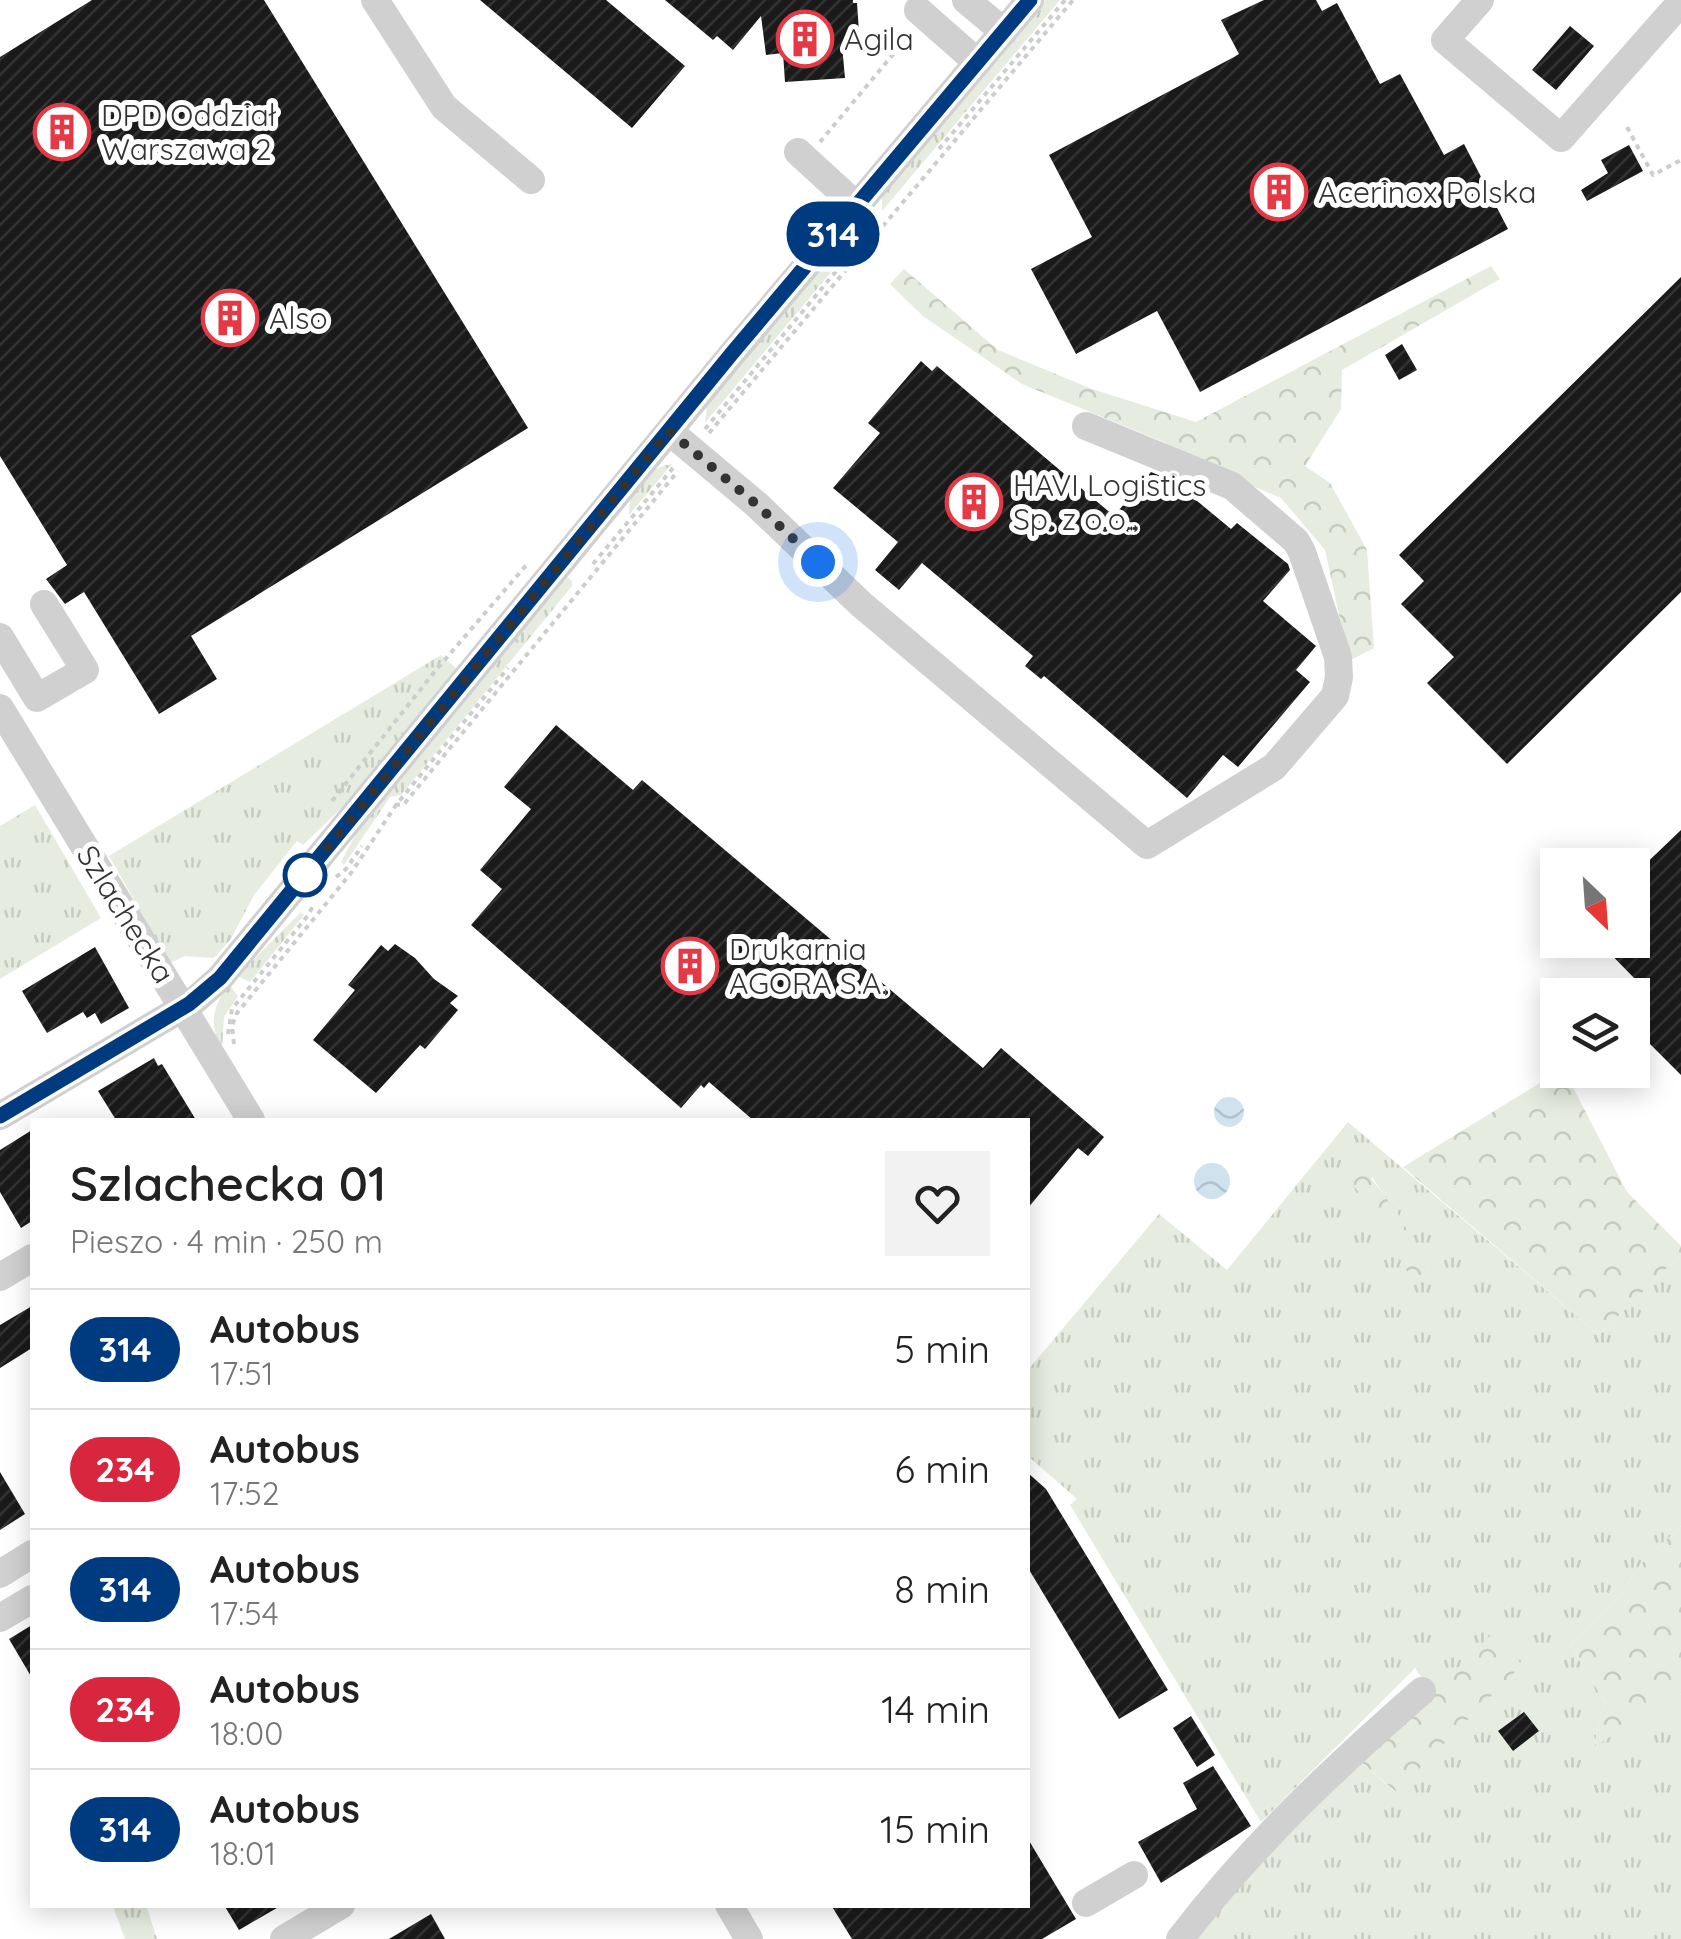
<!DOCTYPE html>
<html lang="pl">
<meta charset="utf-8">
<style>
body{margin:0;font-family:Quicksand,sans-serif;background:#f2f2f2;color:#222;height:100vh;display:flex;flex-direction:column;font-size:38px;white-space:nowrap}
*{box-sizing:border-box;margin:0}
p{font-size:32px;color:#767676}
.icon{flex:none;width:55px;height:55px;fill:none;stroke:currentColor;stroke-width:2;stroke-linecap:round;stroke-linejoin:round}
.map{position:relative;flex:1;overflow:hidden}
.sheet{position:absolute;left:30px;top:1118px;width:1000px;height:790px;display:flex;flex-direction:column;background:#fff;border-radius:0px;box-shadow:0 5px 25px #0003}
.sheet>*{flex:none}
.badge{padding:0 20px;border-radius:32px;font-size:35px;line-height:65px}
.needle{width:65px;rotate:155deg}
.controls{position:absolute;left:1540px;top:848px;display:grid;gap:20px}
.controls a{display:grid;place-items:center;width:110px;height:110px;border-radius:0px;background:#fff;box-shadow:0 5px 25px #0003;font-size:50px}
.you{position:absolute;width:50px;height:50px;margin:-25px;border:8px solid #fff;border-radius:50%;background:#1a73e8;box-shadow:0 0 0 15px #1a73e833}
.map>.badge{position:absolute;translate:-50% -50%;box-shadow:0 0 0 5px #fff}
.round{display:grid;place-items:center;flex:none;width:105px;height:105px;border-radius:0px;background:#f2f2f2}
.summary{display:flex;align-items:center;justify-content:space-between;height:170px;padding:0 40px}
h1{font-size:48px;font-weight:600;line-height:75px}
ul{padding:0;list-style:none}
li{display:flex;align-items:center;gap:30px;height:120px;padding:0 40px;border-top:2px solid #e0e0e0}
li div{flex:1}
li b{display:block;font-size:38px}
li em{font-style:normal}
li .badge{min-width:110px;font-weight:700;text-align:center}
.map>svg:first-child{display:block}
.grass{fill:url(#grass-tufts);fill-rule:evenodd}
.forest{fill:url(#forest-crowns)}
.water{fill:url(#water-waves)}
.building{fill:url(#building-hatch)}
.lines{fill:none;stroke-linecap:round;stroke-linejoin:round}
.path{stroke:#cdcdcd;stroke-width:4;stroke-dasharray:5 5;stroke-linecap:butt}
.minor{stroke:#d0d0d0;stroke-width:28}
.line-casing{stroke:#fff;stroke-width:22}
.line{stroke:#003b80;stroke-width:15}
.walk{stroke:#333;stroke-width:10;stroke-dasharray:0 18}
.stop-dot{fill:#fff;stroke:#003b80;stroke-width:5}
.labels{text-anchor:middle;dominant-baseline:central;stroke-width:10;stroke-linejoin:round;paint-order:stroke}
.poi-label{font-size:30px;fill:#333;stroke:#fff;text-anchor:start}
.street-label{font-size:30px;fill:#333;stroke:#fff}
</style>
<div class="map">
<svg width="1681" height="1939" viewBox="0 0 1681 1939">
<defs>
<pattern id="grass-tufts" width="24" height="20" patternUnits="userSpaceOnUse" patternTransform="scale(2.5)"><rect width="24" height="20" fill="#e6ecdf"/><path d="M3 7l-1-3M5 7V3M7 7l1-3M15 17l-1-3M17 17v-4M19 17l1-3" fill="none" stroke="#c6cbc0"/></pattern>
<pattern id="forest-crowns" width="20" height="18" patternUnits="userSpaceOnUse" patternTransform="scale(2.5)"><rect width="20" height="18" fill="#e6ecdf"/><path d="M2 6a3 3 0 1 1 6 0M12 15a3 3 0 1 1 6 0" fill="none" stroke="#c6cbc0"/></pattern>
<pattern id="water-waves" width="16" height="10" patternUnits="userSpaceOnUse" patternTransform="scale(2.5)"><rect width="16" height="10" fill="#cfe2ee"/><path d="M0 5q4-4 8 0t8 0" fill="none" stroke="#b2c2cd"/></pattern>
<pattern id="building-hatch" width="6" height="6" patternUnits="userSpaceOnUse" patternTransform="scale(2.5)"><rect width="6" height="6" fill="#1a1a1a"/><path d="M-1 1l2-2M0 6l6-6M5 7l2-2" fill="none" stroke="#333"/></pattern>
</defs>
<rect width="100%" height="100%" fill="#fff"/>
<path class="grass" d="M1045 0H1060L882 211V193Z
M838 244 846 254 705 423 707 406Z
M672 464 629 515C628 489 646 468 672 464Z
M564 575 572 581V586L401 795 390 797 344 865 341 862 359 828Z
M441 655 458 670 357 793 303 845 297 841 254 895 231 939 214 958 185 956 170 963 109 856Z
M35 805 101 918 0 979V826Z
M301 912 304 915 250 982 237 976Z
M229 985 238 996 224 1017 222 1049C209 1025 212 1006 229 985Z
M1348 1122 1599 1335 1681 1254V1526L1639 1566 1621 1594 1570 1645 1606 1704 1597 1726 1595 1745 1681 1694V1939H1187L1301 1813 1362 1763 1395 1792 1432 1694 1415 1668 1261 1822 1070 1505 1077 1499 1028 1456V1370L1159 1214 1227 1270ZM1348 1178H1373L1428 1266 1425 1273 1411 1278 1381 1219Z
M122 1905H146L157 1939H125L114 1909Z"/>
<path class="forest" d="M1491 266 1500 279 1342 370 1341 409 1305 466 1330 483 1367 550 1374 648 1349 661 1325 550 1281 498 1171 451 1166 443 1022 384 923 316 890 284 904 269 998 350 1092 389 1196 422Z
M1561 1070H1564L1627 1192 1681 1246V1254L1599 1335 1403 1167Z
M1359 1162 1398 1214 1428 1266 1425 1273 1411 1279 1381 1219 1347 1178Z
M1681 1526V1694L1595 1746 1597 1726 1606 1704 1570 1645 1621 1594 1639 1566Z
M1494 1632 1522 1665 1396 1792 1362 1763Z"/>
<path class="water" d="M1214 1112a15 15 0 1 1 30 0a15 15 0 1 1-30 0Z
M1194 1181a18 18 0 1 1 36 0a18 18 0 1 1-36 0Z"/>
<path class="building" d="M92 0H264L528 428 191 636 217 679 159 714 84 592 65 604 46 579 67 565 0 456V57Z
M480 0H606L685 66 632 128Z
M665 0H853V3H857L859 32 852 33 842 45 845 78 785 82 783 53 766 55 761 16 733 50 717 36 713 40Z
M1264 0H1316L1322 11 1337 3 1380 84 1400 74 1444 155 1464 144 1508 229 1200 392 1157 311 1076 354 1031 269 1092 237 1049 155 1234 57 1239 54 1221 20Z
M1570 26 1594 46 1556 90 1532 70Z
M1629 145 1643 171 1587 201 1581 190 1608 173 1601 160Z
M1681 277V592L1507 764 1427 683 1454 657 1401 604 1424 581 1399 555Z
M1402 344 1417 370 1399 380 1385 355Z
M921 361 932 371 937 366 1114 516 1151 472 1173 481 1231 529 1237 523 1288 564 1290 570 1263 601 1316 646 1296 670 1310 682 1238 767 1223 755 1187 798 1044 676 1041 679 1025 666 1033 656 922 563 899 590 875 570 898 542 833 488 880 433 868 423Z
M556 725 633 790 642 780 983 1068 1001 1048 1104 1137 1088 1156 1078 1148 1028 1208V1120H753L709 1082 704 1088 701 1085 681 1108 471 925 502 889 480 870 531 809 504 787Z
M1681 830V1075L1632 1026V995H1618L1635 979 1597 940H1632V877Z
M395 944 415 958 434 979 458 996 450 1003 458 1010 425 1049 420 1045 376 1093 313 1040 355 990 348 985 381 945 388 951Z
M95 947 129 1008 101 1024 95 1013 87 1018 83 1012 47 1033 22 991Z
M154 1058 158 1066 162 1064 196 1120H116L98 1091Z
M32 1130V1221L21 1228 0 1192V1150Z
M32 1306V1348L0 1368V1325Z
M0 1472 25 1514 0 1530Z
M1028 1473 1046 1489 1168 1690 1119 1719 1028 1568Z
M32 1625V1678L9 1639Z
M1524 1712 1539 1731 1513 1751 1498 1731Z
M1191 1716 1215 1755 1197 1767 1173 1728Z
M1213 1766 1251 1826 1161 1883 1138 1842 1197 1809 1183 1783Z
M1028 1839 1076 1919 1042 1939H852L831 1905H1028Z
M224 1905H282L239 1930Z
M431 1914 445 1939H389Z"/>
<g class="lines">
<path class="path" d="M1627 127 1653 175 1681 160
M820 142 910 34
M939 149 1065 0
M705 429 852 252
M709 433 1073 0
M593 564 673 468
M332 801 436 670 529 562
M395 805 404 804 678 471
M336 877 346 869 362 846
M228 1034 232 1009 309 914 314 903
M234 1044 232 1026 237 1013 351 873 396 805 508 668"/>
<path class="minor" d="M375 0 444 107 531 180
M966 0 1004 32
M1480 0 1445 40 1561 138 1681 2
M918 10 977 62
M798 152 857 206
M669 431 756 504 862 605 1147 845 1274 767 1335 696 1339 677 1338 657 1302 552 1296 541 1232 486 1086 426
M0 637 37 698 85 670 44 604
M0 708 251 1120
M0 1116 194 1001 220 978 733 353 1030 0
M0 1277 32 1258
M0 1574 32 1554
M0 1618 32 1599
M1086 1903 1134 1875
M729 1905 749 1939
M284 1939 341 1905
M1180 1939C1253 1844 1333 1769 1422 1691"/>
</g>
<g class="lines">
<g class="line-casing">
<path id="line" d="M0 1116 189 1004 220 978 733 352 1030 0"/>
</g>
<use href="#line" class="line"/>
<path class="walk" d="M305 875 669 431 756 504 818 562"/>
</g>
<defs>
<g id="building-ring" transform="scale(2.875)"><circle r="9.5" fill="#fff" stroke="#e63946" stroke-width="1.5"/><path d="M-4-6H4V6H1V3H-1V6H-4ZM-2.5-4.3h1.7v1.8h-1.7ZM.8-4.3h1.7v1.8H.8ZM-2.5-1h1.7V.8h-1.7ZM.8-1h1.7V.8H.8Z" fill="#e63946"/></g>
</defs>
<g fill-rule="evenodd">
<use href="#building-ring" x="805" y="39"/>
<use href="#building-ring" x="62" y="132"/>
<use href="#building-ring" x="1279" y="192"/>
<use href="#building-ring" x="230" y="318"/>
<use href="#building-ring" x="974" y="502"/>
<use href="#building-ring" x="690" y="966"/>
</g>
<circle class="stop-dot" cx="305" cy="875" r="20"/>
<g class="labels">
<g class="poi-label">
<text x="844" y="39">Agila</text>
<text x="101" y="115">DPD Oddział<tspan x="101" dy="34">Warszawa 2</tspan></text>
<text x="1318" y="192">Acerinox Polska</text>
<text x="269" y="318">Also</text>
<text x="1013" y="485">HAVI Logistics<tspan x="1013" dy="34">Sp. z o.o..</tspan></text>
<text x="729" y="949">Drukarnia<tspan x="729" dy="34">AGORA S.A.</tspan></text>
</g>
<g class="street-label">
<text transform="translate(126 914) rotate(58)">Szlachecka</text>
</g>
</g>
</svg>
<div class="controls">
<a><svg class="needle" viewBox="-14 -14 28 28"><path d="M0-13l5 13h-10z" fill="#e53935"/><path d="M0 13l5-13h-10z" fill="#767676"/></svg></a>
<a><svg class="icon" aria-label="layers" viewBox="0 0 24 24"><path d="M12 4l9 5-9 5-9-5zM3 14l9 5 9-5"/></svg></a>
</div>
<div class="you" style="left:818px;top:562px"></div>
<b class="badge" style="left:833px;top:234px;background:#003b80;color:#fff">314</b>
<section class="sheet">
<div class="summary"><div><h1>Szlachecka 01</h1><p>Pieszo · 4 min · 250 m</p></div><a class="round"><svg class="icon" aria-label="heart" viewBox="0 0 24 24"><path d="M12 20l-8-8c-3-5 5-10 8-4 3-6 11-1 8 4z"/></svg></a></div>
<ul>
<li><span class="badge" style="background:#003b80;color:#fff">314</span><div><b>Autobus</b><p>17:51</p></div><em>5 min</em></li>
<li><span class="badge" style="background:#d7263d;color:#fff">234</span><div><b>Autobus</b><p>17:52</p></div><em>6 min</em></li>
<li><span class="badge" style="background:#003b80;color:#fff">314</span><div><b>Autobus</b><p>17:54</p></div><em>8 min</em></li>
<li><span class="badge" style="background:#d7263d;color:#fff">234</span><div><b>Autobus</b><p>18:00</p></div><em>14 min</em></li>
<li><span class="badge" style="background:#003b80;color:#fff">314</span><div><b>Autobus</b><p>18:01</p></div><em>15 min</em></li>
</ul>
</section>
</div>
